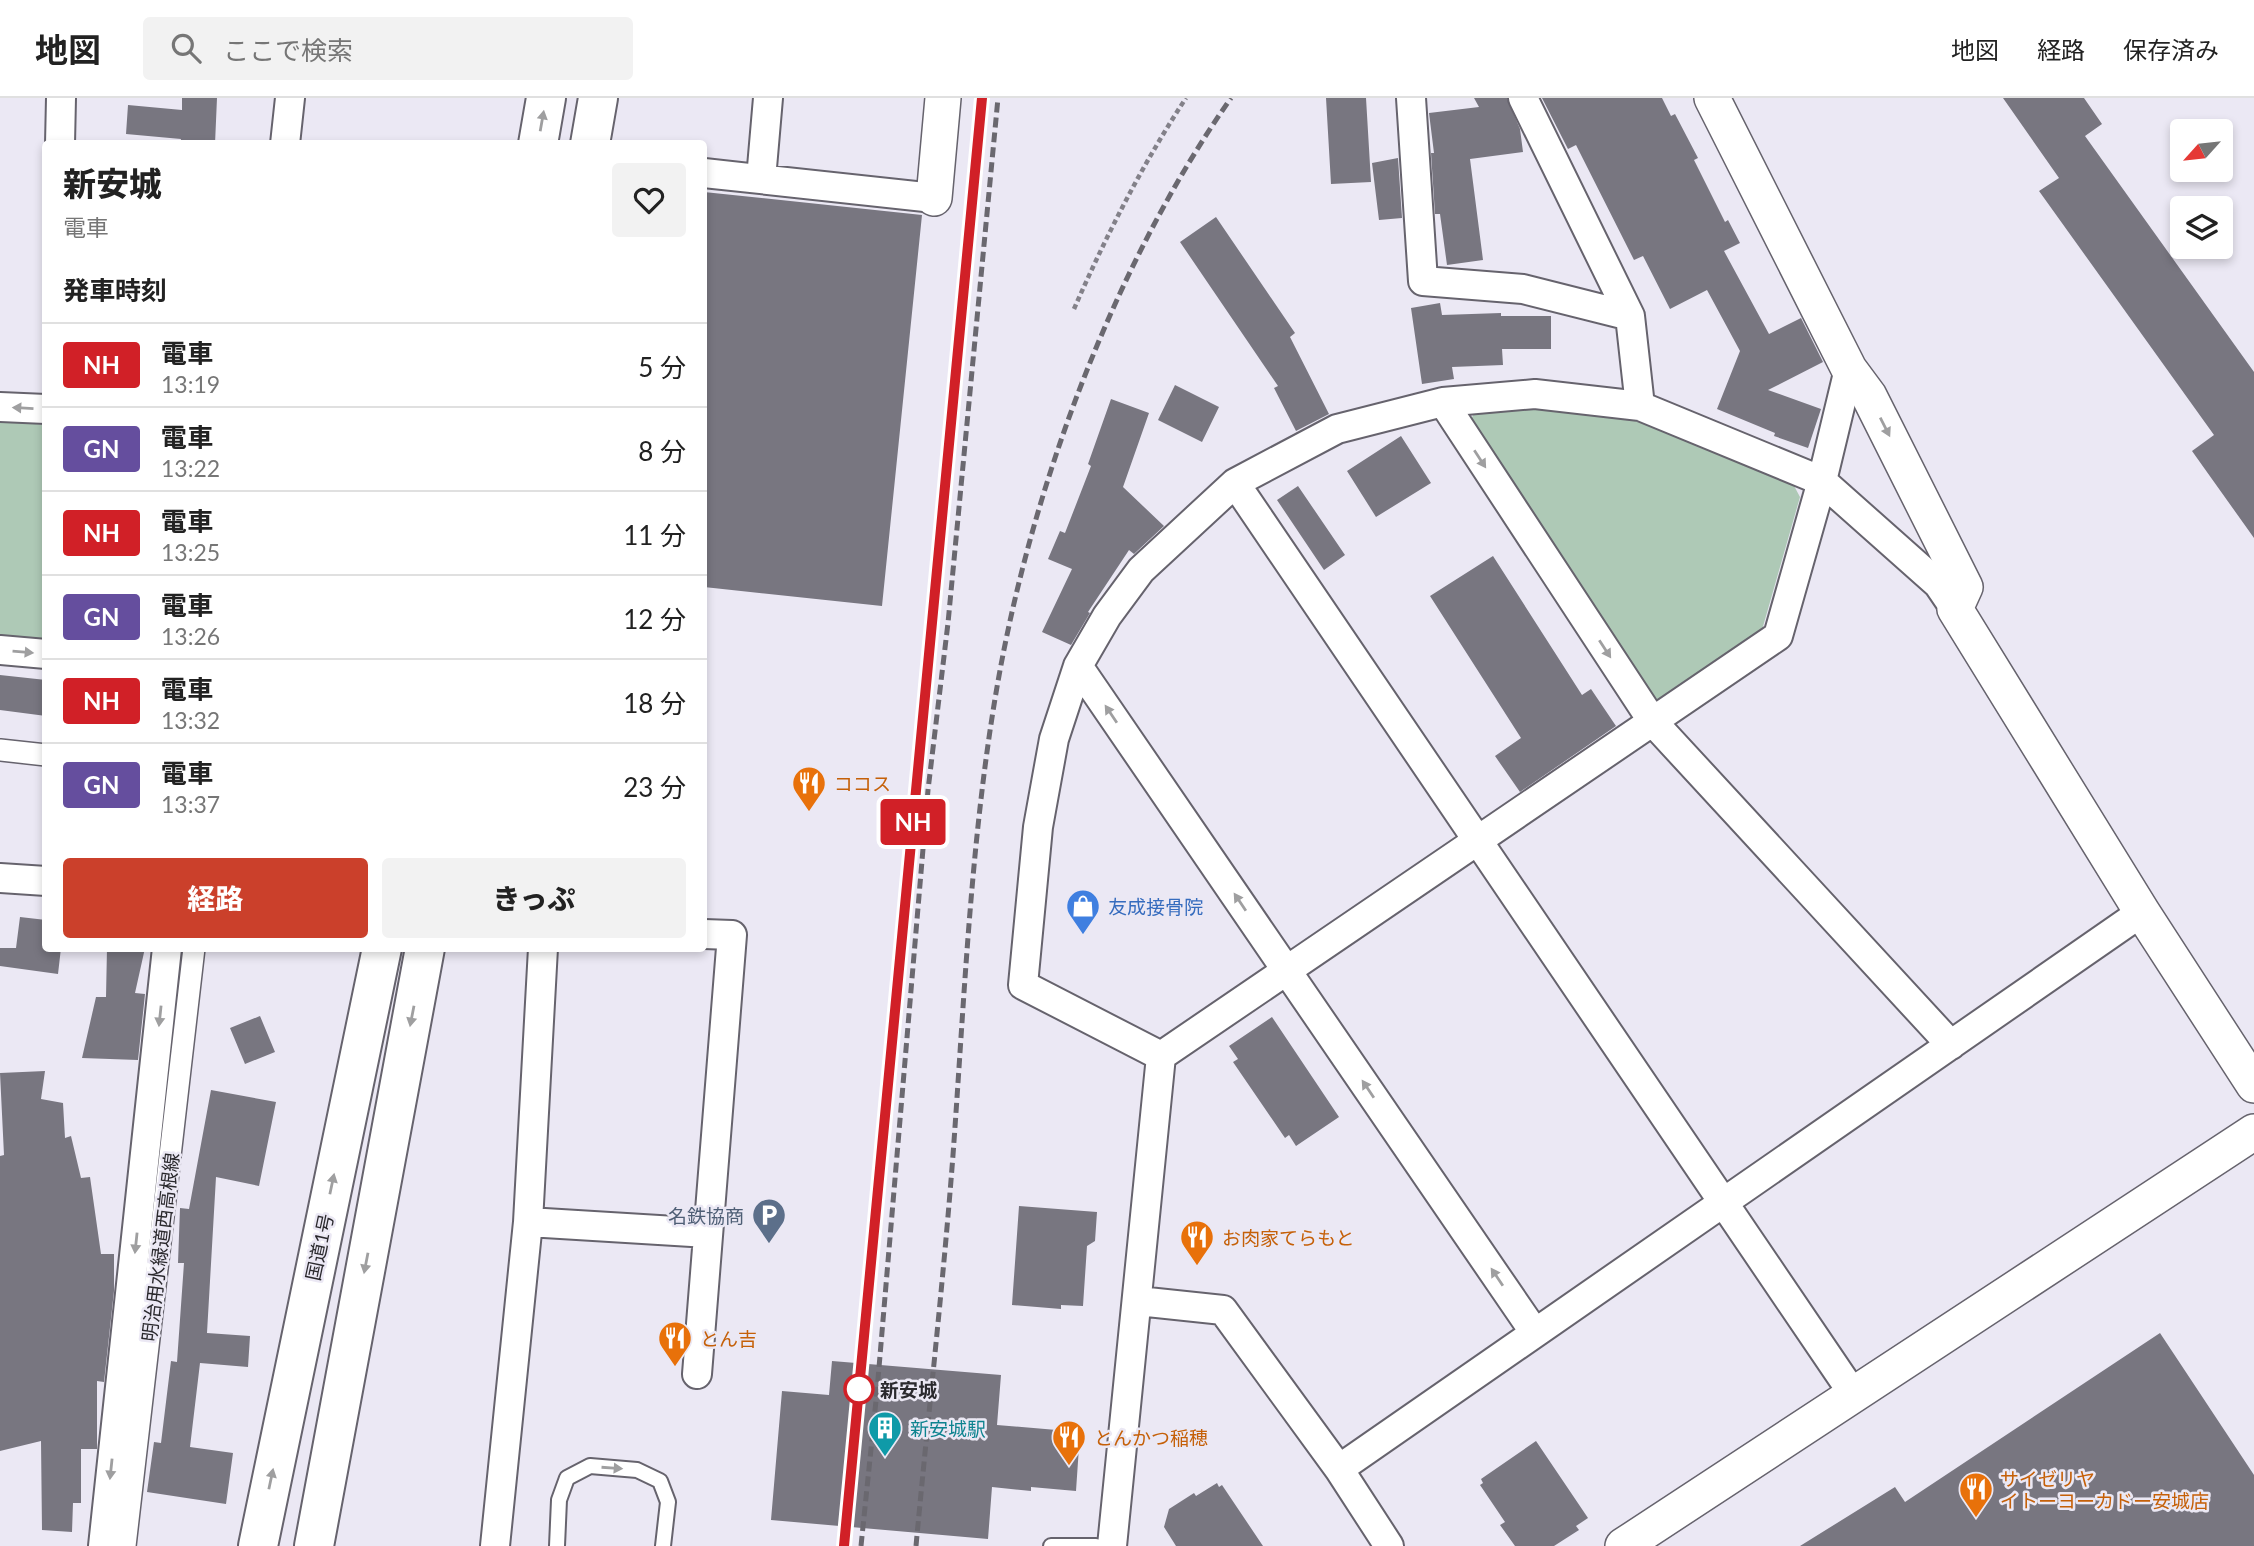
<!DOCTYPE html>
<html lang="ja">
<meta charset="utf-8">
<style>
body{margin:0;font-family:Lato,"Noto Sans JP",sans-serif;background:#f2f2f2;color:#222;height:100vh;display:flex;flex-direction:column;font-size:26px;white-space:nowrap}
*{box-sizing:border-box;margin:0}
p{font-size:23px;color:#767676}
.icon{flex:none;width:38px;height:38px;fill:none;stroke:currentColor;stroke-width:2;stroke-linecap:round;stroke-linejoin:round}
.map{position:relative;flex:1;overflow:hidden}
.sheet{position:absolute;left:42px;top:42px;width:665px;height:812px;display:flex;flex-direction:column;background:#fff;border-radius:7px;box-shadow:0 4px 10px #0003}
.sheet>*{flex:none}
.badge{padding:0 14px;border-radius:5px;font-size:24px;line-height:46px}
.needle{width:46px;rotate:243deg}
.controls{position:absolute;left:2170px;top:21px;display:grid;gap:14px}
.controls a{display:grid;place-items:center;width:63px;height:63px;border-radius:7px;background:#fff;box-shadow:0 4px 10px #0003;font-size:35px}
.map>.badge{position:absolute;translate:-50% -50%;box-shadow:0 0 0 4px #fff}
h2{padding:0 21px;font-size:26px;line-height:63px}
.round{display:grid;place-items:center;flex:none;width:74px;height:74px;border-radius:7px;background:#f2f2f2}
.summary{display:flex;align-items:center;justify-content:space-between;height:119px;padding:0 21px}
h1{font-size:33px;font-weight:800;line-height:52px}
.button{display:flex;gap:14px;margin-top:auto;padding:14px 21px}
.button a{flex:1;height:80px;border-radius:7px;background:#cb402b;color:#fff;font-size:28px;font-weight:800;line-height:80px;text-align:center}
.button a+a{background:#f2f2f2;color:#222}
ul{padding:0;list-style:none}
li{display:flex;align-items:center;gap:21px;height:84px;padding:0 21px;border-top:2px solid #e0e0e0}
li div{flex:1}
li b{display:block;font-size:26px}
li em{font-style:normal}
li .badge{min-width:77px;font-weight:700;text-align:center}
header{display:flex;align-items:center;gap:42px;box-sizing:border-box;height:98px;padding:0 35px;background:#fff;border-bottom:2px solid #e0e0e0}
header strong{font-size:33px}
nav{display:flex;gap:38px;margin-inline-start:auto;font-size:24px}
.search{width:490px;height:63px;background:#f2f2f2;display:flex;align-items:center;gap:18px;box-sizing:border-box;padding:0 24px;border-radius:7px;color:#767676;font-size:26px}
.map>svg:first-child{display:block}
.green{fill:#aec9b6}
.building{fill:#787680}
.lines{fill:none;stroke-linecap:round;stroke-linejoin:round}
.service-casing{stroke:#66636d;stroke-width:18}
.pedestrian-casing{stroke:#66636d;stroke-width:24}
.minor-casing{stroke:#66636d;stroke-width:32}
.tertiary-casing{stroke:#66636d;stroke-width:38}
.trunk-casing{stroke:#66636d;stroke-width:42}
.path{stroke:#838189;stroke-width:4.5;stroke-dasharray:5 3.5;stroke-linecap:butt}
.service{stroke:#fff;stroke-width:14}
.pedestrian{stroke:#fff;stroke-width:21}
.minor{stroke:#fff;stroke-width:28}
.tertiary{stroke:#fff;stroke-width:35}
.trunk{stroke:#fff;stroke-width:38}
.rail{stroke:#6a686f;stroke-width:5;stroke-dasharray:10 5;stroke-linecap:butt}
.oneway{fill:#9f9fa0}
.line-casing{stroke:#fff;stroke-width:16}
.line{stroke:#d12027;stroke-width:10}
.stop-dot{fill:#fff;stroke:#d12027;stroke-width:3.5}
.labels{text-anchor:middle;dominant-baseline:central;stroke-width:5;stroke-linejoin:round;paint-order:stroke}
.food-label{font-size:19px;fill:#c56008;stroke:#ebe8f4;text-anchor:start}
.shop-label{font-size:19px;fill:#366cbe;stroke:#ebe8f4;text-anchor:start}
.service-label{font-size:19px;fill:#4e5e75;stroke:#ebe8f4;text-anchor:end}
.street-label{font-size:19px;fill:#2a292d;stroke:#ebe8f4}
.stop-label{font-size:19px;font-weight:bold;fill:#2a292d;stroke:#ebe8f4;text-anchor:start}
.culture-label{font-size:19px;fill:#0d838f;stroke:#ebe8f4;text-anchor:start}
</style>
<header>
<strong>地図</strong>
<div class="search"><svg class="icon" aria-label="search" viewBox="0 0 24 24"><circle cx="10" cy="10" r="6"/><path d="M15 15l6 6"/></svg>ここで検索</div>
<nav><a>地図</a><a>経路</a><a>保存済み</a></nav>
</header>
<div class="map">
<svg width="2254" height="1448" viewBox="0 0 2254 1448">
<rect width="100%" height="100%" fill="#ebe8f4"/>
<path class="green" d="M1543 310 1604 314 1652 328 1792 384 1800 399 1762 532 1661 602 1644 597 1467 328 1475 314Z
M0 322 45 327V543L0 539Z"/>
<path class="building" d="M182 0H217L215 46H180L181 41 126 36 128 7 182 12Z
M1326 0H1366L1371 84 1331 86Z
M1474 0H1507L1520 31 1523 54 1470 61 1483 162 1447 167 1440 116H1435L1431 55H1434L1429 15 1479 9Z
M1542 0H1662L1671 18 1675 16 1698 60 1694 62 1725 124 1728 122 1740 145 1724 153 1769 236 1801 220 1823 264 1768 292 1821 311 1808 350 1774 338 1775 335 1717 311 1740 253 1707 192 1670 211 1643 158 1634 162 1576 47 1568 51Z
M2003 0H2084L2102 26 2085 38 2254 274V440L2192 353 2214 337 2039 93 2059 80Z
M1398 60 1402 120 1379 122 1372 65Z
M704 94 922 117 882 508 704 489Z
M1216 119 1295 235 1290 239 1329 316 1296 333 1274 290 1278 288 1180 144Z
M1440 205 1442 217 1501 215V218H1551V251H1502L1503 267 1452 269 1454 281 1422 286 1411 210Z
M1175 287 1219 309 1202 344 1158 322Z
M1111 301 1149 315 1123 389 1164 428 1134 456 1129 452 1088 514 1090 515 1071 547 1042 534 1072 471 1048 461 1060 433 1065 435 1091 368 1088 366Z
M1401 338 1431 385 1376 419 1347 373Z
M1298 388 1345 457 1324 472 1277 402Z
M1493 458 1582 597 1591 591 1616 628 1520 694 1495 658 1521 640 1430 498Z
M0 577 46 582V618L0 612Z
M20 819 46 822V850H61L58 876 0 868V850H16Z
M107 850H145L135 895 145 896 138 962 82 960 96 899H106Z
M260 918 275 954 245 966 230 930Z
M1272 919 1339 1019 1296 1048 1289 1037 1285 1040 1233 964 1238 961 1229 948Z
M45 973 41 1001 63 1005 65 1040 71 1038 81 1080 90 1079 101 1156H114V1193L104 1284 97 1283V1351H81V1405H73L72 1434 42 1432 41 1343 0 1353V1058L4 1057 0 975Z
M211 992 276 1004 259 1088 216 1079 207 1235 250 1238 248 1269 200 1265 190 1349 233 1355 226 1406 147 1394 154 1344 161 1345 171 1263 177 1264 184 1165H178L180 1110 189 1111Z
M1019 1108 1097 1114 1095 1143 1087 1148 1083 1208 1061 1207V1211L1012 1207Z
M2160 1235 2254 1377V1448H1800L1895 1389 1905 1404Z
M832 1263 1001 1277 997 1327 1080 1334 1076 1393 1031 1389V1393L992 1389 988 1441 771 1422 782 1293 829 1297Z
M1536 1343 1588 1420 1576 1428 1579 1432 1554 1448H1515L1500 1427 1505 1424 1480 1387 1483 1385 1481 1381Z
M1217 1385 1219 1389 1222 1387 1263 1448H1176L1164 1429 1169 1411 1194 1395 1196 1398Z"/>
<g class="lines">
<g class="service-casing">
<path id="service" d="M557 1448 559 1402 567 1380 590 1368 637 1372 660 1383 668 1404 663 1448
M1051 1448H1096"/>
</g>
<g class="pedestrian-casing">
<path id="pedestrian" d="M0 652 46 657
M125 1448 194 850"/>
</g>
<g class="minor-casing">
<path id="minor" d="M1411 0 1423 183 1523 191 1630 218
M1523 0 1630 218 1640 308
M60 46 61 0
M285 46 290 0
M704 75 934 100
M761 81 768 0
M1443 304 1653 624 1951 947
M0 309 46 311
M1235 385 1854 1297
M0 552 46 556
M1078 568 1535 1235
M0 780 46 783
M1161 958 1023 887 1038 729 1054 641 1078 568 1107 518 1141 472 1235 385 1337 331 1443 304 1535 296 1640 308 1822 383 1938 486 1955 511
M1161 958 1778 538 1822 383 1849 271
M528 1124 708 1135
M1138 1203 1223 1212 1339 1371 1389 1448
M697 1276 732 837 704 836
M1339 1371 2142 814
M103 1448 167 850
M495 1448 528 1124 543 850
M1112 1448 1161 958"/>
</g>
<g class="tertiary-casing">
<path id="tertiary" d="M1712 0 1849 271 1869 298 1965 489 1955 511 2142 814 2254 987
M934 100 943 0
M1623 1448 2254 1034"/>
</g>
<g class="trunk-casing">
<path id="trunk" d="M538 46 546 0
M590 46 598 0
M258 1448 382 850
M314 1448 425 850"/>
</g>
<path class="path" d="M1074 211C1106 138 1142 67 1186 0"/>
<use href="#service" class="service"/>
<use href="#pedestrian" class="pedestrian"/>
<use href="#minor" class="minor"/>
<use href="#tertiary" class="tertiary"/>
<use href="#trunk" class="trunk"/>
<path class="rail" d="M844 1448 982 0
M861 1448 877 1293 928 692 948 525 998 0
M916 1448C928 1318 943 1188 953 1057 964 907 970 755 994 607 1027 401 1111 171 1231 0"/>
</g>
<defs><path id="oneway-solid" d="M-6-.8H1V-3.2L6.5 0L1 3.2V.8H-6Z" transform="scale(1.75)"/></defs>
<g class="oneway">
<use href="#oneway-solid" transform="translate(542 23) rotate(-80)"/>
<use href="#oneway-solid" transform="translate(23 310) rotate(-177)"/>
<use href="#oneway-solid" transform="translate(1885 329) rotate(63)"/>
<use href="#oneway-solid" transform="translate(1480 361) rotate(57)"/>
<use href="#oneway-solid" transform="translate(1605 551) rotate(57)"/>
<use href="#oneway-solid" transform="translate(23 554) rotate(5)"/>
<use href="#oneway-solid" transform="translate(1111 616) rotate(-124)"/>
<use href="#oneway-solid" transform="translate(1240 804) rotate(-124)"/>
<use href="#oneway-solid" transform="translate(160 918) rotate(96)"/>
<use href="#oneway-solid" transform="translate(412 918) rotate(101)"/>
<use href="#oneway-solid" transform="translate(1368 991) rotate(-124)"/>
<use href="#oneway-solid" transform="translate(332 1086) rotate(-78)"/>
<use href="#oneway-solid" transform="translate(136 1145) rotate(96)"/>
<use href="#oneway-solid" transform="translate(366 1165) rotate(101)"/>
<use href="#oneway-solid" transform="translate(1497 1179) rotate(-124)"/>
<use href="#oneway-solid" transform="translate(612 1370) rotate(4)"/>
<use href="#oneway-solid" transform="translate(111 1371) rotate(96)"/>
<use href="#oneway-solid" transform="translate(271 1381) rotate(-78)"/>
</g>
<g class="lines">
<g class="line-casing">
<path id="line" d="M844 1448 982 0"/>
</g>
<use href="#line" class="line"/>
</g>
<defs>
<g id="restaurant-pin" transform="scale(1.75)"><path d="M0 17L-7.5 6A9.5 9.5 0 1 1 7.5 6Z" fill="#e8710a" stroke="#ebe8f4"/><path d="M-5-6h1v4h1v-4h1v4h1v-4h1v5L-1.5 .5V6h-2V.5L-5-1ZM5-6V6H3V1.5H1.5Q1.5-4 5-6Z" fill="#fff"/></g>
<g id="shop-pin" transform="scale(1.75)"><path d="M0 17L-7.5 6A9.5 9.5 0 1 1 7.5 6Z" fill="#3f7fe0" stroke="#ebe8f4"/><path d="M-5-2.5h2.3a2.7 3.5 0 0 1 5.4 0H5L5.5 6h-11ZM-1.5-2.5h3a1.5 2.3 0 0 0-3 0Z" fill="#fff"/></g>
<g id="parking-pin" transform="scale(1.75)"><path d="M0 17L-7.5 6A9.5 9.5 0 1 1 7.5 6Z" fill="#5c6f8a" stroke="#ebe8f4"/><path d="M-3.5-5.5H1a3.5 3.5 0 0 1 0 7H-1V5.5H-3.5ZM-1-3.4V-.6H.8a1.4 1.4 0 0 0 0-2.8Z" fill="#fff"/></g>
<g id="building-pin" transform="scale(1.75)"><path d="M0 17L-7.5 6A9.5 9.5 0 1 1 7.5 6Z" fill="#0f9aa8" stroke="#ebe8f4"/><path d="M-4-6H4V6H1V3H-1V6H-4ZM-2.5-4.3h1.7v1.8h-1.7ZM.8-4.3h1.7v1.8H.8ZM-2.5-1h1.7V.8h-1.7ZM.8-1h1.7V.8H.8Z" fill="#fff"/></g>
</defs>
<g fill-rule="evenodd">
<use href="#restaurant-pin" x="809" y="685"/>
<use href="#shop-pin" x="1083" y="808"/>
<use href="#parking-pin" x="769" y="1117"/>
<use href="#restaurant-pin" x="1197" y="1139"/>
<use href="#restaurant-pin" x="675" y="1240"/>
<use href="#building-pin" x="885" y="1330"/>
<use href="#restaurant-pin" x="1069" y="1339"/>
<use href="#restaurant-pin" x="1976" y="1391"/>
</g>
<circle class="stop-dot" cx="859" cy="1291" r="14"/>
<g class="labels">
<g class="food-label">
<text x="834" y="685">ココス</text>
<text x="1222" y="1139">お肉家てらもと</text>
<text x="700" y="1240">とん吉</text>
<text x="1094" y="1339">とんかつ稲穂</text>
<text x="2000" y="1380">サイゼリヤ<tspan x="2000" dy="22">イトーヨーカドー安城店</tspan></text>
</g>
<g class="shop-label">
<text x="1108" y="808">友成接骨院</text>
</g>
<g class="service-label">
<text x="744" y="1117">名鉄協商</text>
</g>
<g class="street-label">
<text transform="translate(160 1149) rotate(-83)">明治用水緑道西高根線</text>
<text transform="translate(319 1149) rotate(-78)">国道1号</text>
</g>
<g class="stop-label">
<text x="880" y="1291">新安城</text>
</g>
<g class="culture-label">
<text x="910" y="1330">新安城駅</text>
</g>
</g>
</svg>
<div class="controls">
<a><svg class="needle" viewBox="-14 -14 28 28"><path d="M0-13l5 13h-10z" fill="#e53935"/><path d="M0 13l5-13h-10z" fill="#767676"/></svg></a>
<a><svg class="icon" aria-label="layers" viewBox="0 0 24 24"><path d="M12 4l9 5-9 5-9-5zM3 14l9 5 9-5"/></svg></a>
</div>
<b class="badge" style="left:913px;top:724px;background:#d12027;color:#fff">NH</b>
<section class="sheet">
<div class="summary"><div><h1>新安城</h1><p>電車</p></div><a class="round"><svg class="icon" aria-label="heart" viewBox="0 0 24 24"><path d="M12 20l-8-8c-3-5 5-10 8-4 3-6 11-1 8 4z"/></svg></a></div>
<h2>発車時刻</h2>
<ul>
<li><span class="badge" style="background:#d12027;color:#fff">NH</span><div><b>電車</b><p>13:19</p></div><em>5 分</em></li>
<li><span class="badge" style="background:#654e9e;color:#fff">GN</span><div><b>電車</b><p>13:22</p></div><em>8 分</em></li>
<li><span class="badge" style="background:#d12027;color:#fff">NH</span><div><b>電車</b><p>13:25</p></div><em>11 分</em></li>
<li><span class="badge" style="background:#654e9e;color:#fff">GN</span><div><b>電車</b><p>13:26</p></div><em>12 分</em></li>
<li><span class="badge" style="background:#d12027;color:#fff">NH</span><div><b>電車</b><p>13:32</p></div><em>18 分</em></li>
<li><span class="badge" style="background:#654e9e;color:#fff">GN</span><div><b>電車</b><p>13:37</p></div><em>23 分</em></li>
</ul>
<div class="button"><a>経路</a><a>きっぷ</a></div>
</section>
</div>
